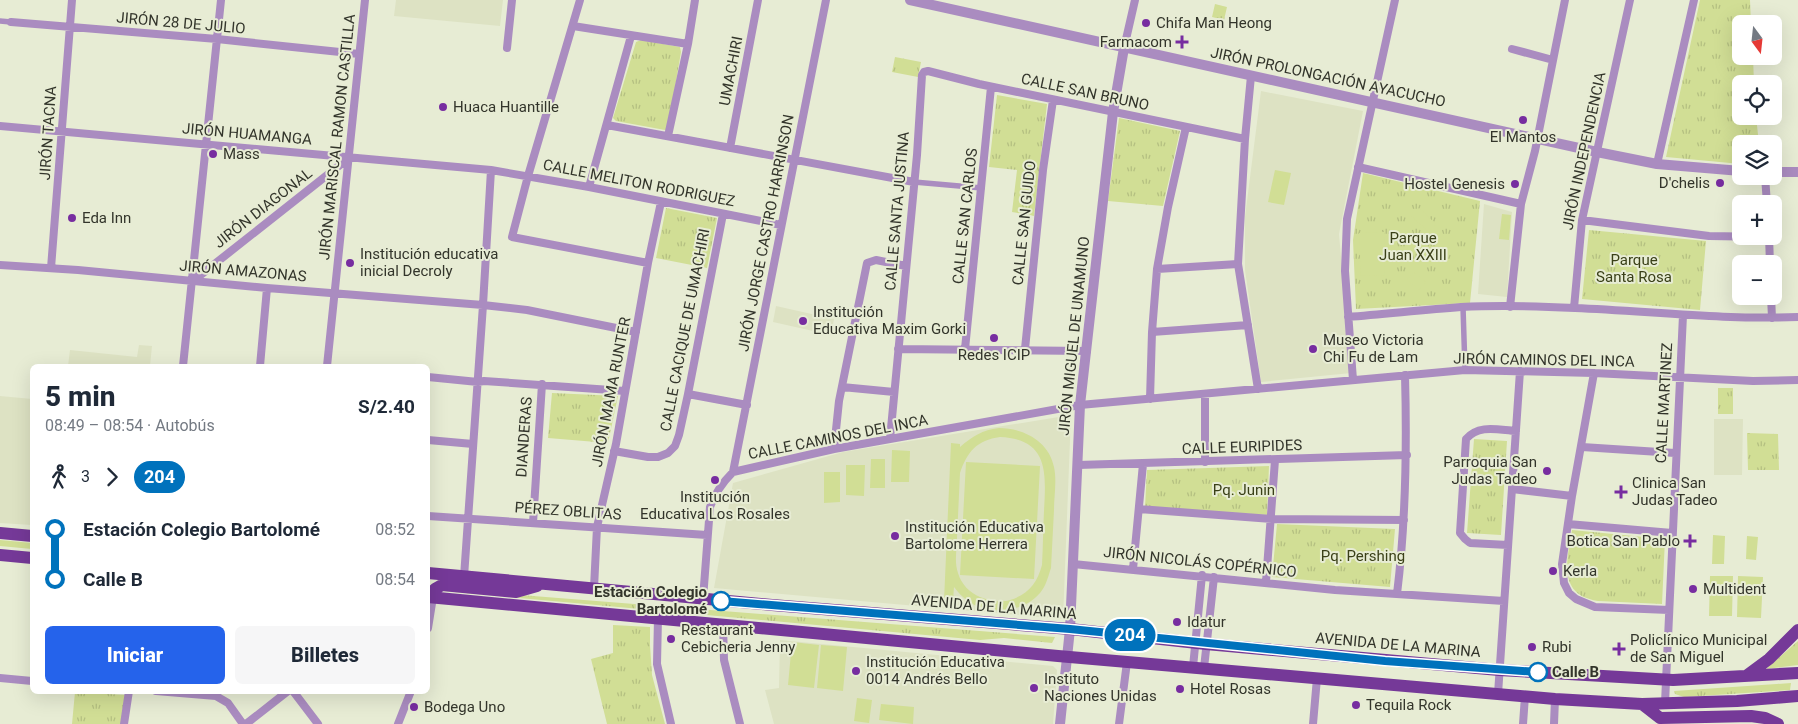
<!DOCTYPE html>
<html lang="es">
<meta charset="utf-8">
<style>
body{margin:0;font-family:Roboto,sans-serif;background:#f6f6f7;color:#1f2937;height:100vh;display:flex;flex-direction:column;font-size:19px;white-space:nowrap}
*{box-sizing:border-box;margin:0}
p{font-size:16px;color:#747a83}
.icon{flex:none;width:28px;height:28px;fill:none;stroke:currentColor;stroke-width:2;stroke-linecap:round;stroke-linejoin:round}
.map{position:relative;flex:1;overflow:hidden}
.side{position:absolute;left:30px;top:364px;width:400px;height:330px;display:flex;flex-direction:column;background:#fff;border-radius:8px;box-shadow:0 5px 20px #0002}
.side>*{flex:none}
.badge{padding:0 10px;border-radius:16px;font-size:18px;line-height:32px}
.needle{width:32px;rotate:165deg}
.buttons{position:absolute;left:1732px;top:15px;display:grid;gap:10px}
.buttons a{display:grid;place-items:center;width:50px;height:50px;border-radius:8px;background:#fff;box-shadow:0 5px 20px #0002;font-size:25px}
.map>.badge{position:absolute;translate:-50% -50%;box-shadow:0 0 0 2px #fff}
.legs{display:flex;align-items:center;gap:8px;height:55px;padding:0 15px;font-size:16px}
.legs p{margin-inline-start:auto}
.headline{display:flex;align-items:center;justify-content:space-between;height:85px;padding:0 15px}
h1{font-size:28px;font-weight:800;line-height:38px}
.primary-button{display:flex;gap:10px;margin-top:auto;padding:10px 15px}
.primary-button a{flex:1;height:58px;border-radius:8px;background:#2563eb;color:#fff;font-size:20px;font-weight:800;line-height:58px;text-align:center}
.primary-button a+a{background:#f6f6f7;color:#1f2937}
ul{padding:0 15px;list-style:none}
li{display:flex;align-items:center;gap:18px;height:50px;font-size:19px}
li i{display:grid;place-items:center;width:8px;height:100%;margin:0 6px;background:currentColor}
li i::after{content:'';width:12px;height:12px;margin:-6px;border:4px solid;border-radius:50%;background:#fff}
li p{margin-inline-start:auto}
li:first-child i{background:linear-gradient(#0000 50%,currentColor 0)}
li:last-child i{background:linear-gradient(currentColor 50%,#0000 0)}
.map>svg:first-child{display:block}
.built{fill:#dde2c3}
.grass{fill:url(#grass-tufts)}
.garden{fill:#d1de95;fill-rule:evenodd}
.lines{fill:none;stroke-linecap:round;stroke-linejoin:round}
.pedestrian{stroke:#aa8cc0;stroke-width:5.5}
.minor{stroke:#aa8cc0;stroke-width:8}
.tertiary{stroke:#aa8cc0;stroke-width:10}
.primary{stroke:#753998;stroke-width:12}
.line-1-casing{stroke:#fff;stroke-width:11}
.line-1{stroke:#0072bc;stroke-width:8}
.poi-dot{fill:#772da0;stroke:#e7ecd4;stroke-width:2}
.stop-1-dot{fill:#fff;stroke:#0072bc;stroke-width:2.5}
.labels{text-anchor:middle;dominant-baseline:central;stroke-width:4;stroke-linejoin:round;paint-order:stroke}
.street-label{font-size:15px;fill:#33352b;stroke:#e7ecd4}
.poi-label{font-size:15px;fill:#33352b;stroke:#e7ecd4;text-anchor:start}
.park-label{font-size:15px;fill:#3a4018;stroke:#e7ecd4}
.stop-label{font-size:15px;font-weight:bold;fill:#33352b;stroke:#e7ecd4;text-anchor:end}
</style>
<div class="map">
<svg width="1798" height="724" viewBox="0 0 1798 724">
<defs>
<pattern id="grass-tufts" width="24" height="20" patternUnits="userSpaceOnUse" patternTransform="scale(1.25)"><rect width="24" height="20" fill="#d1de95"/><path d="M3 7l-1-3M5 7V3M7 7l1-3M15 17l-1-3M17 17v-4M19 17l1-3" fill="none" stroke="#b4bf81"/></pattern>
</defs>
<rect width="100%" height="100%" fill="#e7ecd4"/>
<path class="built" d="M396 0H503L500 26 394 16Z
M1261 91 1363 111 1339 234 1351 373 1261 382 1245 270V217Z
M1484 204 1512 212 1507 297 1478 294Z
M776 306 834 319 831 335 773 322Z
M139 345 152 346 150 366H68L70 350 137 357Z
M0 396 32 399V525L0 523Z
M1071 415 1063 619 714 588 733 483 843 452Z
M1714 419H1743L1742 475H1714Z
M780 640 1053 666 1057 670 1053 724H774L765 690 779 688Z"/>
<path class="grass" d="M1700 0H1750L1751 24H1741V56H1753L1754 84H1741V116H1756L1759 144H1741V164L1666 157Z
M1215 4 1227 7 1224 20 1212 17Z
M641 40 680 47 681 52 668 129 665 130 616 121 613 118 636 42Z
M895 57 921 62 918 77 892 72Z
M997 95 1047 104 1034 216 1012 212 1017 170 989 167Z
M1119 118 1180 131 1163 206 1108 201Z
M1363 173 1480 201 1470 303 1356 309 1353 240Z
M666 208 717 218 707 268 656 258Z
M1589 230 1706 241 1700 310 1582 299Z
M1718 388H1733V414H1718Z
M552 393 618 396 608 443 548 438Z
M1747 433 1778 434 1779 470H1748Z
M1474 439 1507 441 1501 535 1467 533Z
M1269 466 1267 515 1145 507 1147 470Z
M1277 524 1395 529 1390 587 1272 577Z
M1572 530 1665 539 1662 604 1598 601C1557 595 1567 560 1572 530Z
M444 589 1055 637 1052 643 1004 638 980 640 443 591Z
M613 625 650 627V645L652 675 665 724H607L591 659 613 653Z
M1798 641V665L1766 669Z
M1791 683 1790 690 1684 697 1675 694 1674 691Z
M75 692 125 695 121 724H72Z"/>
<path class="garden" d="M1750 73V84H1741V103H1736L1734 74Z
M1275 170 1291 173 1284 205 1268 202Z
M1419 208 1436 224 1429 232 1411 216Z
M1502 214 1511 215 1509 240 1499 239Z
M1384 232 1385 275 1361 276 1359 233Z
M1413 272 1426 282 1419 290 1407 280Z
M999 428C1023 428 1049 441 1054 467 1057 481 1054 496 1054 510 1053 529 1052 549 1051 568 1048 577 1046 586 1040 593 1023 613 988 616 968 601 962 597 958 592 954 587L953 601H944L951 443 960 444V447C973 436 982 430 999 428ZM1000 437C1049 439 1046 473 1044 511 1043 529 1043 547 1042 565 1037 583 1029 594 1010 600 1001 603 990 601 980 597 970 593 961 584 958 573 954 562 957 549 957 538 958 516 959 495 960 473 967 452 977 440 1000 437Z
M892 450 910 451 909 482H891Z
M871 459H885V488H870Z
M966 462 1040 466 1034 579 960 575Z
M846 465H865L864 496 846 495Z
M824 472H840V502L824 503Z
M1713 535 1725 536 1724 564H1712Z
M1747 536 1758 537 1756 560 1746 559Z
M0 540 32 543V549L0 546Z
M1710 576H1733L1732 616H1709Z
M1738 576 1763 577 1761 618 1737 617Z
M792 642 819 645 814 688 788 685Z
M821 645 847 647 843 691 817 688Z
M857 698 872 700 869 723 854 721Z
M881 704 914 707 913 724 879 720Z"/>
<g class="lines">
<path class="pedestrian" d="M0 21 11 22
M914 182 982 188
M1463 307 1465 370"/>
<path class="minor" d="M580 0 528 176 512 237 648 263
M11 22 217 39 359 54
M573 26 688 44
M507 48 512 0
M1124 48 1135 0
M1512 49 1553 60
M1251 76 1245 139 1238 264 1258 389
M607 125 914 182
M0 126 491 170 589 187 781 225
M668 136 688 44 695 0
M730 148 758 0
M1657 164 1694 0
M1358 167 1521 204
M1765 176 1767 204
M589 187 631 36
M1582 220 1709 236 1769 237
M1769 236 1770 264
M0 265 78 270 267 288 483 305 527 310 636 332
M51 268 72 0
M1157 269 1238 264
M193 281 350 157
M1771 296 1772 318
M1510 307 1521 204 1535 151 1565 0
M1574 308 1582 220 1630 0
M1348 317C1385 314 1423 310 1461 307 1498 305 1537 306 1575 308 1649 311 1723 320 1798 317
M1152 332 1248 325
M898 349 1087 351
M965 349 991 87
M1025 349 1043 170 1053 100
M183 366 221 0
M260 366 267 288
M327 366 365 0
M1594 373 1572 496 1562 564 1564 583 1569 593 1576 599 1595 607 1669 610
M428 377 478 382 484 381 625 391
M1353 380 1345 271 1347 219 1395 0
M842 387 894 392
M688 394 747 405
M1150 399 1152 332 1157 269 1168 207 1186 127
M890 439 917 155 922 75 924 72 928 71 979 84 1245 139
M428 440 473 444
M1582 447 1675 453
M834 449 839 401 867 263 876 260 906 266
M614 451 648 457H658L668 453 675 446 679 435 688 394 723 214
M1205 462V394
M1078 465 1407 455
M733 472 826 0
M1512 489 1572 496
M1139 509 1272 519 1404 520
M428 516 707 535
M533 523 542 384
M1568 524 1672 533
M1508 545 1470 543 1465 539 1460 533 1466 439C1479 424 1498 430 1516 431
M1073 564 1335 590 1504 601
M1133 569 1143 464
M464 577 483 305 491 170
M1266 582 1275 460
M594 588 597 527 616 444 648 263 661 202
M1397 594C1406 521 1407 448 1405 375
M703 599 710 507C715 493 722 483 733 472L834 449 1080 405 1465 370 1594 373 1753 381 1798 380
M658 618 657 664 671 724
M723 624 724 660 740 724
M428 628 433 597
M1193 667 1202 575
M1204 668 1214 577
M0 678 32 681
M156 691 216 696 228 703 243 724
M293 691 318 724
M1498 694 1520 371
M1665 703 1683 315
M124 724 129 691
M246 724 288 691
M398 724 411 691
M1119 724 1127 662
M1313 724 1317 678
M1523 724 1525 696
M1554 724 1555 699"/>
<path class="tertiary" d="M910 0 1597 152 1657 164 1741 171
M1774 172H1798
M1060 724 1070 629 1080 405 1113 112 1124 48"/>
<path class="primary" d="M0 533 32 536
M0 555 32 558
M428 573 772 605 1070 629 1206 644 1499 670 1673 680 1798 673
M428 597 1058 656 1555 699 1642 704 1737 701 1798 696
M433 597 435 589 442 585 516 592 537 586
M1746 676 1769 659 1798 630
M1642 704 1660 718 1751 716 1765 718 1778 724"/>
</g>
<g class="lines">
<g class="line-1-casing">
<path id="line-1" d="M721 601 1070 629 1385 661 1538 672"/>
</g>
<use href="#line-1" class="line-1"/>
</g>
<g class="poi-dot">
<circle cx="1146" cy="23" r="5"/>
<path d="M1179.5 34.5h5v5h5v5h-5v5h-5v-5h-5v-5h5z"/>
<circle cx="443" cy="107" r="5"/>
<circle cx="1523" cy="120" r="5"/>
<circle cx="213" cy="154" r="5"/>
<circle cx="1720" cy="183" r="5"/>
<circle cx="1515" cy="184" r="5"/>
<circle cx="72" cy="218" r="5"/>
<circle cx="350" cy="263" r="5"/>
<circle cx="803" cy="321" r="5"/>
<circle cx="994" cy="338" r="5"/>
<circle cx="1313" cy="349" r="5"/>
<circle cx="1547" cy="471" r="5"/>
<circle cx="715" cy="480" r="5"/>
<path d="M1618.5 484.5h5v5h5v5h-5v5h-5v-5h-5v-5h5z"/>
<circle cx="895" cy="536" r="5"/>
<path d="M1687.5 533.5h5v5h5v5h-5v5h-5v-5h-5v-5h5z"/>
<circle cx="1553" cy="571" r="5"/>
<circle cx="1693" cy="589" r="5"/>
<circle cx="1177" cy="622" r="5"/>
<circle cx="671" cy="639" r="5"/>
<circle cx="1532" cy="647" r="5"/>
<path d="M1616.5 641.5h5v5h5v5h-5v5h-5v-5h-5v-5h5z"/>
<circle cx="856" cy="671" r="5"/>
<circle cx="1034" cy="688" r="5"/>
<circle cx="1180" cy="689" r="5"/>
<circle cx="1356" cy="705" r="5"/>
<circle cx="414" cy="707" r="5"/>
</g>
<g class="stop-1-dot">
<circle cx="721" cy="601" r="9"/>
<circle cx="1538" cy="672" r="9"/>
</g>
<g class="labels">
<g class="street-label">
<text transform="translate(181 23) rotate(5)">JIRÓN 28 DE JULIO</text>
<text transform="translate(731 71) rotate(-79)">UMACHIRI</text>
<text transform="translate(1328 77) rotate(12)">JIRÓN PROLONGACIÓN AYACUCHO</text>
<text transform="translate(1085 92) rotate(12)">CALLE SAN BRUNO</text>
<text transform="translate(48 133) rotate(-86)">JIRÓN TACNA</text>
<text transform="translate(247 134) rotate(5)">JIRÓN HUAMANGA</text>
<text transform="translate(337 137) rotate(-84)">JIRÓN MARISCAL RAMON CASTILLA</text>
<text transform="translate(1584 151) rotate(-78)">JIRÓN INDEPENDENCIA</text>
<text transform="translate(639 183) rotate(11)">CALLE MELITON RODRIGUEZ</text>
<text transform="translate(263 208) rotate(-38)">JIRÓN DIAGONAL</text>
<text transform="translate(897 211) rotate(-85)">CALLE SANTA JUSTINA</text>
<text transform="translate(965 216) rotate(-84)">CALLE SAN CARLOS</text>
<text transform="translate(1024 223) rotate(-84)">CALLE SAN GUIDO</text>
<text transform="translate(766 233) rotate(-79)">JIRÓN JORGE CASTRO HARRINSON</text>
<text transform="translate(243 271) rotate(5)">JIRÓN AMAZONAS</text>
<text transform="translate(685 330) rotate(-79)">CALLE CACIQUE DE UMACHIRI</text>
<text transform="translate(1074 336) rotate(-84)">JIRÓN MIGUEL DE UNAMUNO</text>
<text transform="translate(1544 360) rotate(1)">JIRÓN CAMINOS DEL INCA</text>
<text transform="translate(611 392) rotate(-79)">JIRÓN MAMA RUNTER</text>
<text transform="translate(1664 403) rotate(-87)">CALLE MARTINEZ</text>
<text transform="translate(524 437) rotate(-86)">DIANDERAS</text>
<text transform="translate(838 437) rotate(-11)">CALLE CAMINOS DEL INCA</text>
<text transform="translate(1242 447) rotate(-2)">CALLE EURIPIDES</text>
<text transform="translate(568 511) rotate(4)">PÉREZ OBLITAS</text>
<text transform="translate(1200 562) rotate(6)">JIRÓN NICOLÁS COPÉRNICO</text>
<text transform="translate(994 607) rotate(5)">AVENIDA DE LA MARINA</text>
<text transform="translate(1398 645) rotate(5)">AVENIDA DE LA MARINA</text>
</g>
<g class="poi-label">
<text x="1156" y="23">Chifa Man Heong</text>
<text x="1172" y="42" text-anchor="end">Farmacom</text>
<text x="453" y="107">Huaca Huantille</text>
<text x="1523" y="137" text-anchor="middle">El Mantos</text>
<text x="223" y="154">Mass</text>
<text x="1710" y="183" text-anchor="end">D'chelis</text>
<text x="1505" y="184" text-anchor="end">Hostel Genesis</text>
<text x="82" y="218">Eda Inn</text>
<text x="360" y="254">Institución educativa<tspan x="360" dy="17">inicial Decroly</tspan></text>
<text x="813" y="312">Institución<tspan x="813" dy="17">Educativa Maxim Gorki</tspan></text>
<text x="1323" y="340">Museo Victoria<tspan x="1323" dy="17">Chi Fu de Lam</tspan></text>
<text x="994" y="355" text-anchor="middle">Redes ICIP</text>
<text x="1537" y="462" text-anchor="end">Parroquia San<tspan x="1537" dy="17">Judas Tadeo</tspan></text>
<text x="1632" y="483">Clinica San<tspan x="1632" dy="17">Judas Tadeo</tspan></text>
<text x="715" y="497" text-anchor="middle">Institución<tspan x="715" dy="17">Educativa Los Rosales</tspan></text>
<text x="905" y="527">Institución Educativa<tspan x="905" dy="17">Bartolome Herrera</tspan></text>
<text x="1680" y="541" text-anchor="end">Botica San Pablo</text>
<text x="1563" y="571">Kerla</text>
<text x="1703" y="589">Multident</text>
<text x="1187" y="622">Idatur</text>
<text x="681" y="630">Restaurant<tspan x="681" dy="17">Cebicheria Jenny</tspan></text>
<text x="1630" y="640">Policlínico Municipal<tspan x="1630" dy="17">de San Miguel</tspan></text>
<text x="1542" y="647">Rubi</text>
<text x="866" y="662">Institución Educativa<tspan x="866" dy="17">0014 Andrés Bello</tspan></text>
<text x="1044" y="679">Instituto<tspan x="1044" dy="17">Naciones Unidas</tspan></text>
<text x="1190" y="689">Hotel Rosas</text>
<text x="1366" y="705">Tequila Rock</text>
<text x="424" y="707">Bodega Uno</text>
</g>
<g class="park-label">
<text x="1413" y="238">Parque<tspan x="1413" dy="17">Juan XXIII</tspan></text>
<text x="1634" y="260">Parque<tspan x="1634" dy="17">Santa Rosa</tspan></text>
<text x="1244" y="490">Pq. Junin</text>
<text x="1363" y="556">Pq. Pershing</text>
</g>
<g class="stop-label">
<text x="707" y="592">Estación Colegio<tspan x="707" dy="17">Bartolomé</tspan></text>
<text x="1552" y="672" text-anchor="start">Calle B</text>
</g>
</g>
</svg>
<div class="buttons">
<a><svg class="needle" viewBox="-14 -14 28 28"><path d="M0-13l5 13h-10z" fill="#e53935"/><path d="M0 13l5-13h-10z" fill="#747a83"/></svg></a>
<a><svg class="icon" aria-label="locate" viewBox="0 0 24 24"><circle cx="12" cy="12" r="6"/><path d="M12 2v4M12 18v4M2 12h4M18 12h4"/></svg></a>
<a><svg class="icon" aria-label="layers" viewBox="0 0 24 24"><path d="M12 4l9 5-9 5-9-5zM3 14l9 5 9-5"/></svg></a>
<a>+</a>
<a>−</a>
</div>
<b class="badge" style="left:1130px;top:635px;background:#0072bc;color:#fff">204</b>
<section class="side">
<div class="headline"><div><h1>5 min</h1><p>08:49 – 08:54 · Autobús</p></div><b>S/2.40</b></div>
<div class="legs"><svg class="icon" aria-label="walk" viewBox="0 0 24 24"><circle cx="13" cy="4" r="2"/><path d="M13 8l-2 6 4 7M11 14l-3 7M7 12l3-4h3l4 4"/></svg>3<svg class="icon" aria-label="forward" viewBox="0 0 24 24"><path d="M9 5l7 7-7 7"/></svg><b class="badge" style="background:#0072bc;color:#fff">204</b></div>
<ul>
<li><i style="color:#0072bc"></i><b>Estación Colegio Bartolomé</b><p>08:52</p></li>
<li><i style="color:#0072bc"></i><b>Calle B</b><p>08:54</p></li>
</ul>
<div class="primary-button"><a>Iniciar</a><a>Billetes</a></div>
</section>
</div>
